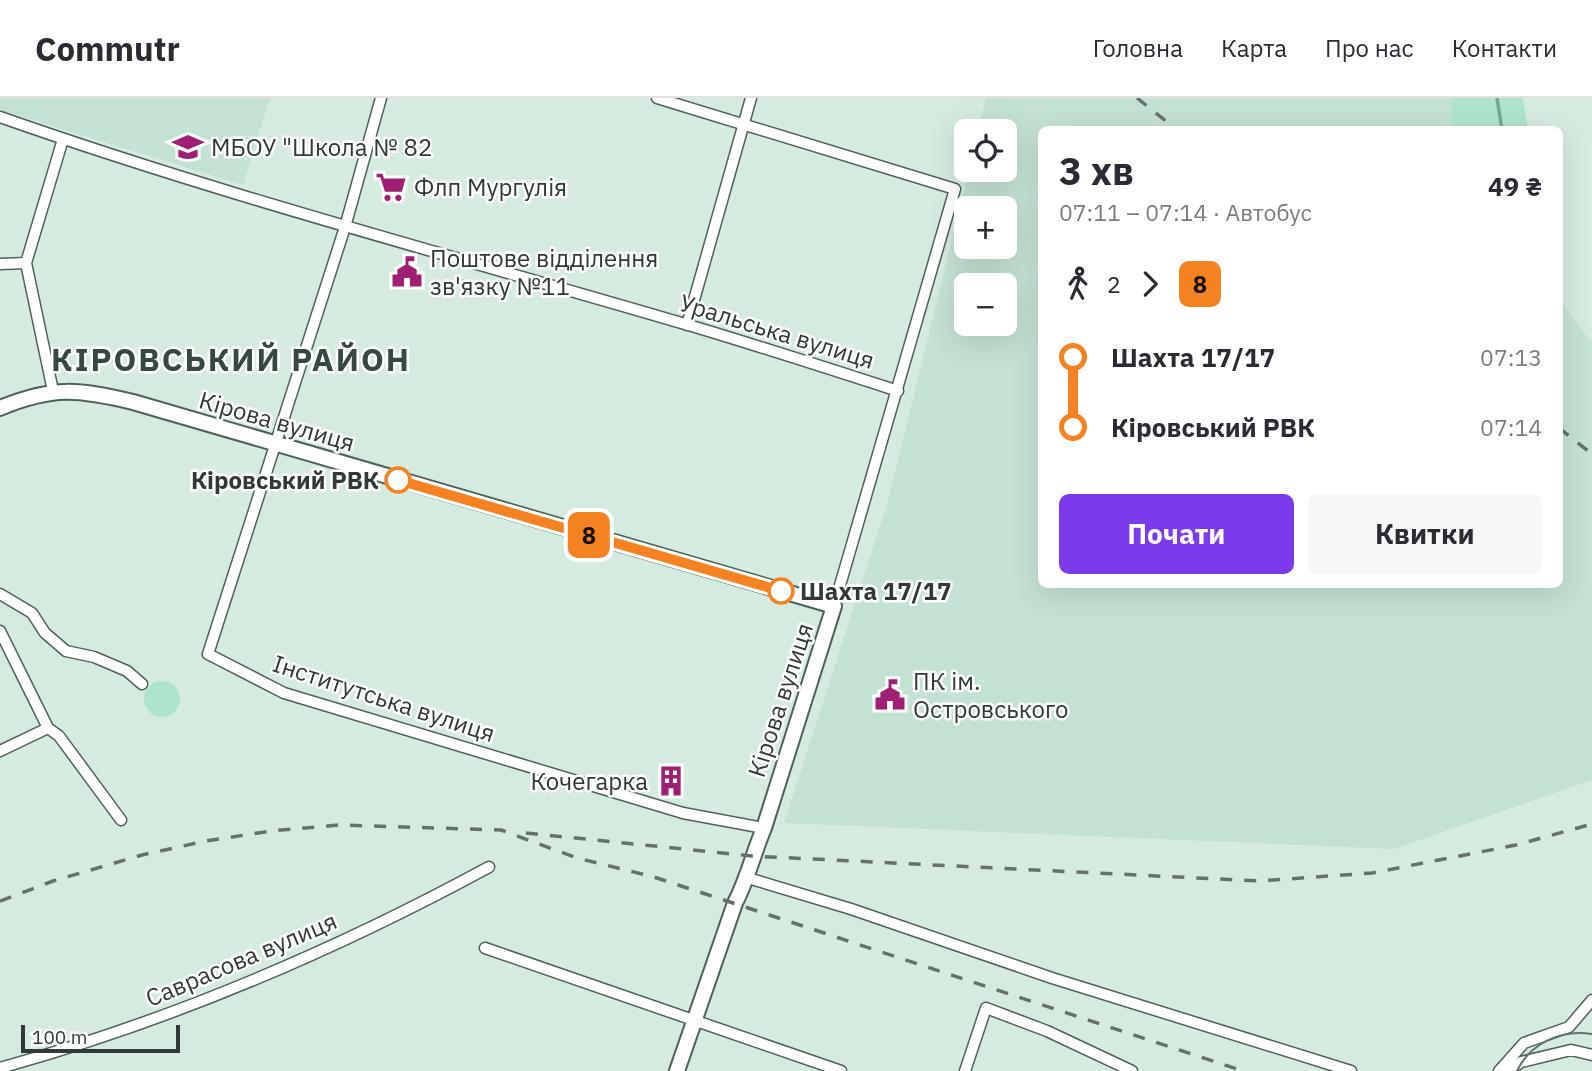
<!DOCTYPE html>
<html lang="uk">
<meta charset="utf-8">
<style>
body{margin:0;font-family:"IBM Plex Sans",sans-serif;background:#f7f7f7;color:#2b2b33;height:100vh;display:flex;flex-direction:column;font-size:26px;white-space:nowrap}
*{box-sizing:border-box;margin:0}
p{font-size:23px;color:#7c7c81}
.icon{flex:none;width:38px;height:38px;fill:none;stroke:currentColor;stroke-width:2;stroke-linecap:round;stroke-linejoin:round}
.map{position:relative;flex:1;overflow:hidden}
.side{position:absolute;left:1038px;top:28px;width:525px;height:462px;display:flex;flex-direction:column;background:#fff;border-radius:10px;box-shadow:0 7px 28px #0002}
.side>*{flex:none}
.badge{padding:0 14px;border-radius:10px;font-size:24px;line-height:46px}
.buttons{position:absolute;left:954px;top:21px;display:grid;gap:14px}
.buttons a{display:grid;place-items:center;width:63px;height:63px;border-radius:10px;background:#fff;box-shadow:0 7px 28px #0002;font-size:35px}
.scale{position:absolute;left:21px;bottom:18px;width:159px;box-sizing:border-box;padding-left:7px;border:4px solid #303935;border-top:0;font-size:19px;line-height:24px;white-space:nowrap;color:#303935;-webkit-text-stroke:5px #fff;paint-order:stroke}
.map>.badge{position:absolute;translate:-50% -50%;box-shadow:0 0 0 4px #fff}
.legs{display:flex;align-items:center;gap:10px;height:77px;padding:0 21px;font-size:23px}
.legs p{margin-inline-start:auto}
.headline{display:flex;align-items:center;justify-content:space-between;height:119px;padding:0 21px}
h1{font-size:38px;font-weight:800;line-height:52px}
.action{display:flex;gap:14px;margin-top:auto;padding:14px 21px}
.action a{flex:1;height:80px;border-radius:10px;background:#7c3aed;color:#fff;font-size:28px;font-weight:800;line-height:80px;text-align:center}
.action a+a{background:#f7f7f7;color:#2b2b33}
ul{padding:0 21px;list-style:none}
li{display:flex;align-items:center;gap:24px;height:70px;font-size:26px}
li i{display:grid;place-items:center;width:10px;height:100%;margin:0 9px;background:currentColor}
li i::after{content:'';width:18px;height:18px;margin:-9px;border:5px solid;border-radius:50%;background:#fff}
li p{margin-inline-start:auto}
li:first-child i{background:linear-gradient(#0000 50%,currentColor 0)}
li:last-child i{background:linear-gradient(currentColor 50%,#0000 0)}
header{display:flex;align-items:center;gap:42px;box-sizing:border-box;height:98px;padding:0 35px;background:#fff;border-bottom:2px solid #e1e1e2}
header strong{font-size:33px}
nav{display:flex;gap:38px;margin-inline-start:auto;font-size:24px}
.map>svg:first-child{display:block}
.built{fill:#c4e2d3;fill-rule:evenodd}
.green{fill:#afe4cc}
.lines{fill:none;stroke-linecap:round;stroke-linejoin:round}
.stream{stroke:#75a892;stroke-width:3.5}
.minor-casing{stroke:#4f6259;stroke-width:13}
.secondary-casing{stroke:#4f6259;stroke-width:18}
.minor{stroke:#fff;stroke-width:10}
.secondary{stroke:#fff;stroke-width:14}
.tram{stroke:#64726b;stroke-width:2}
.rail{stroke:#64726b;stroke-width:3.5;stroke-dasharray:12 12;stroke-linecap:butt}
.line-1-casing{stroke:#fff;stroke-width:16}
.line-1{stroke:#f58220;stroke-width:10}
.stop-1-dot{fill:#fff;stroke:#f58220;stroke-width:3.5}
.labels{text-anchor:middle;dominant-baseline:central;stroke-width:5;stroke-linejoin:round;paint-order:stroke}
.poi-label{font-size:24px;fill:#303935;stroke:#fff;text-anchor:start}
.street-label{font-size:24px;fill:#303935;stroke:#fff}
.stop-label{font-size:24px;font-weight:bold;fill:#303935;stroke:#fff;text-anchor:end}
.district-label{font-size:32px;font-weight:bold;letter-spacing:2px;fill:#364940;stroke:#fff}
</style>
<header>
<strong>Commutr</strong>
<nav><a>Головна</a><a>Карта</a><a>Про нас</a><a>Контакти</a></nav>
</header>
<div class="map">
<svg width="1592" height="973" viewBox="0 0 1592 973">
<rect width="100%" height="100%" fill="#d5ebe0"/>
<path class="built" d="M0 0H270L243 87 0 12Z
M986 0H1457L1473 31 1041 32V486H1559V202L1592 245V682L1394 751 784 725 887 406 969 72H1004V33H978ZM966 110H1004V149H966ZM966 187H1004V226H966Z"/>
<path class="green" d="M1452 0H1523L1528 31H1452Z
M144 601a18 18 0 1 1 36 0a18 18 0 1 1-36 0Z"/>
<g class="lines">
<path class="stream" d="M1497 0 1502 32"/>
<g class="minor-casing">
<path id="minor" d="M381 0 345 129 208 556 284 595 683 715 764 730
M657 0 955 91 834 508
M0 19C225 98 457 159 685 226 756 247 827 270 898 293
M26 165 53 293
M0 166 26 165 63 41
M687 227 751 0
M0 496 32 515 45 535 66 553 94 559 127 573 142 586
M0 533 48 630 59 638 121 722
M0 653 48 630
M748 780 851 811 1052 880 1351 973
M485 850 841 973
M0 970C170 923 334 853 489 769
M965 973 986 910 1047 933 1132 973
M1499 973 1524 945 1569 929 1592 902
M1509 973 1521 964 1571 952 1592 957"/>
</g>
<g class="secondary-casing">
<path id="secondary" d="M0 310C53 288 78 291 133 304L834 508 764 730C753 756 748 780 735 805L677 973"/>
</g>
<use href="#minor" class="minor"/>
<use href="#secondary" class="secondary"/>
<path class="tram" d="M1517 973C1530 945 1562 931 1592 936"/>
<path class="rail" d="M1137 0 1177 32
M1559 330 1592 356
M526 735 752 758 1259 783 1372 775 1516 747 1592 726
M0 803 53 783 142 757 206 743 271 733 339 727 501 732 577 760 654 779 1243 973"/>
</g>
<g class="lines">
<g class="line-1-casing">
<path id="line-1" d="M398 382 781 493"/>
</g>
<use href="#line-1" class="line-1"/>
</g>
<defs>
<g id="school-bare" transform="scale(2.415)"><path d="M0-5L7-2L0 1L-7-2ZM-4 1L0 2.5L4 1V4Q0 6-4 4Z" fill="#9e1f74" stroke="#fff" stroke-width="2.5" paint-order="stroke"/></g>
<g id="supermarket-bare" transform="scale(2.415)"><path d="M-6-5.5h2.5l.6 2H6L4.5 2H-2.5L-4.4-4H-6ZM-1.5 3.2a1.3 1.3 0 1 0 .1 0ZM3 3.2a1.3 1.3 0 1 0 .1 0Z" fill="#9e1f74" stroke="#fff" stroke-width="2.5" paint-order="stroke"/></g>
<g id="civic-bare" transform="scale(2.415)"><path d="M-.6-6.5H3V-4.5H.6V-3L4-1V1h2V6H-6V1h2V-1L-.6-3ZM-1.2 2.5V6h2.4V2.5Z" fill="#9e1f74" stroke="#fff" stroke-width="2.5" paint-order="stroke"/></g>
<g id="building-bare" transform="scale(2.415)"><path d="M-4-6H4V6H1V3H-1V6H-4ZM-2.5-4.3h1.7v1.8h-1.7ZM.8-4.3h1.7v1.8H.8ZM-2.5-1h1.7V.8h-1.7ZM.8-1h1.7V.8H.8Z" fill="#9e1f74" stroke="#fff" stroke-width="2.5" paint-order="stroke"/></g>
</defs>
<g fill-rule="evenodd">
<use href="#school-bare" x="188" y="49"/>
<use href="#supermarket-bare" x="391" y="89"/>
<use href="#civic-bare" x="407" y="174"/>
<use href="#civic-bare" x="890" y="597"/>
<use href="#building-bare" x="671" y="683"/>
</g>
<g class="stop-1-dot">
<circle cx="398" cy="382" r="12"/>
<circle cx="781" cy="493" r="12"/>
</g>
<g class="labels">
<g class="poi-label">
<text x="211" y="49">МБОУ "Школа № 82</text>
<text x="414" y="89">Флп Мургулія</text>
<text x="430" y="160">Поштове відділення<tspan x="430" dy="28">зв'язку №11</tspan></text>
<text x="913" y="583">ПК ім.<tspan x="913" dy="28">Островського</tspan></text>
<text x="648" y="683" text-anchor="end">Кочегарка</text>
</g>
<g class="street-label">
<text transform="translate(777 233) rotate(17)">Уральська вулиця</text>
<text transform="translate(277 323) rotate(16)">Кірова вулиця</text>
<text transform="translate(384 600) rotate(18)">Інститутська вулиця</text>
<text transform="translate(780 602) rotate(-72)">Кірова вулиця</text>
<text transform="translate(241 861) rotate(-23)">Саврасова вулиця</text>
</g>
<g class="stop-label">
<text x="379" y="382">Кіровський РВК</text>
<text x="800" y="493" text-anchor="start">Шахта 17/17</text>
</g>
<g class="district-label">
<text x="231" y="261">КІРОВСЬКИЙ РАЙОН</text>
</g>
</g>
</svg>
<div class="buttons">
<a><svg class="icon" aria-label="locate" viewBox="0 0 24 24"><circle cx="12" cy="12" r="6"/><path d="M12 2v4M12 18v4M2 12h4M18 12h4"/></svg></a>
<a>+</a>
<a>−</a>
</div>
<div class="scale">100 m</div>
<b class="badge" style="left:589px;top:437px;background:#f58220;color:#111">8</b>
<section class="side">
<div class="headline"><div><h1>3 хв</h1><p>07:11 – 07:14 · Автобус</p></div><b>49 ₴</b></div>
<div class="legs"><svg class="icon" aria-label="walk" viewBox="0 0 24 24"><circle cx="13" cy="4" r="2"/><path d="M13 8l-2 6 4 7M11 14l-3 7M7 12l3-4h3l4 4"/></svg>2<svg class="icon" aria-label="forward" viewBox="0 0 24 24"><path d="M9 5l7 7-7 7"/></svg><b class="badge" style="background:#f58220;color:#111">8</b></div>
<ul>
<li><i style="color:#f58220"></i><b>Шахта 17/17</b><p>07:13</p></li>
<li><i style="color:#f58220"></i><b>Кіровський РВК</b><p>07:14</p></li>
</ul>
<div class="action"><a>Почати</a><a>Квитки</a></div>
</section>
</div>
